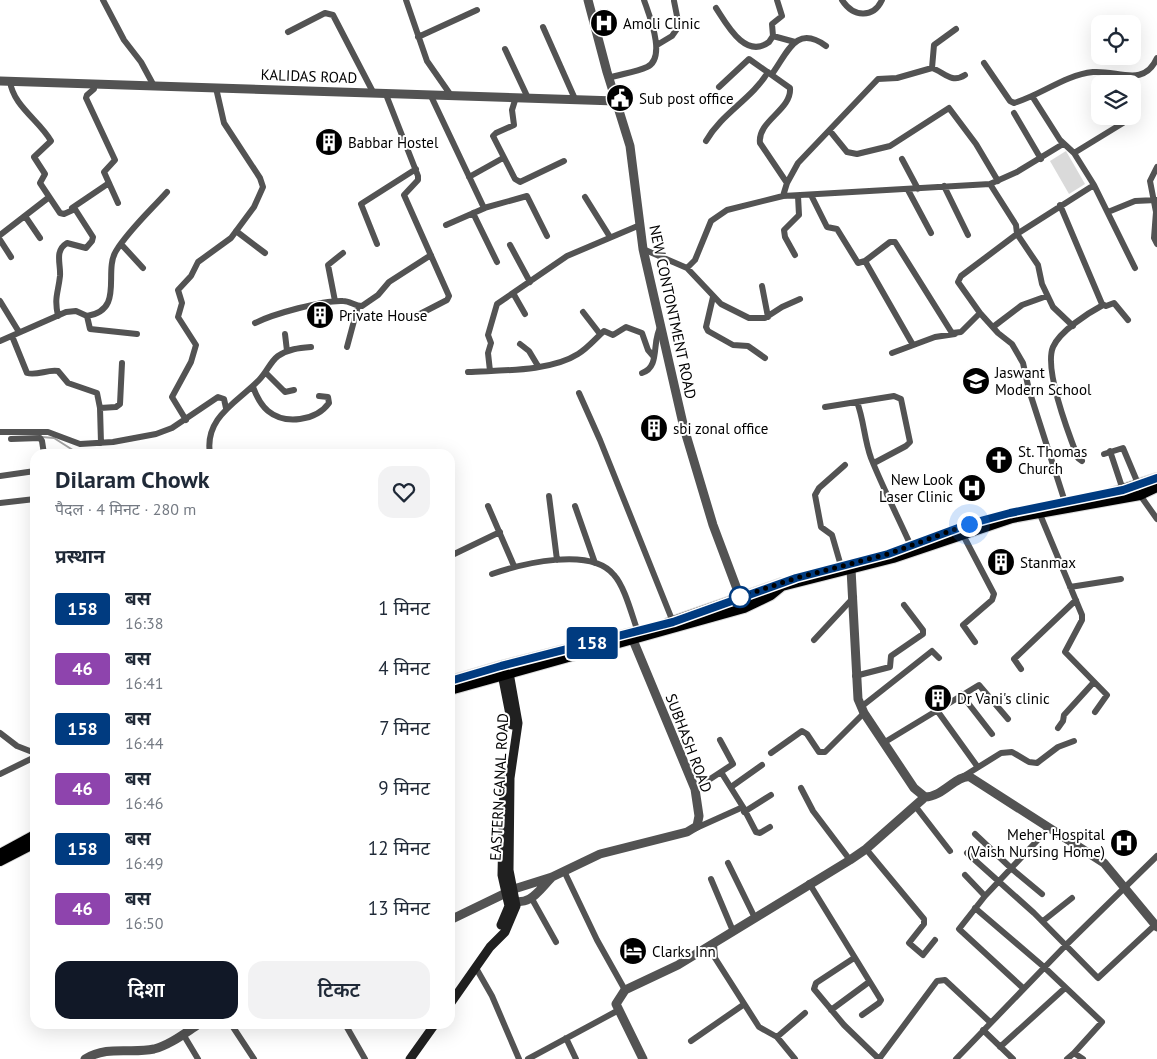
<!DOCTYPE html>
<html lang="hi">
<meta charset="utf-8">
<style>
body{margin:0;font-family:"PT Sans","Noto Sans Devanagari",sans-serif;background:#f2f2f3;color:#1f2937;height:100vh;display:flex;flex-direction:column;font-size:19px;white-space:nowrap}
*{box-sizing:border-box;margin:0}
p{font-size:16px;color:#747a83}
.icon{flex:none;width:28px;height:28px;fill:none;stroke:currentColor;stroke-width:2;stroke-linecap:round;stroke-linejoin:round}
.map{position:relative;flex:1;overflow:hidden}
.panel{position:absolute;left:30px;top:449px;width:425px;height:580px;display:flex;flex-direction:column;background:#fff;border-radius:15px;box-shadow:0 5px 20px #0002}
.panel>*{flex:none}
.badge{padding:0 10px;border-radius:4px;font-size:18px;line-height:32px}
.controls{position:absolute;left:1091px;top:15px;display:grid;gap:10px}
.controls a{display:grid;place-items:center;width:50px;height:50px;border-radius:10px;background:#fff;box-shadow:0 5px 20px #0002;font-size:25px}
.you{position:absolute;width:25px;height:25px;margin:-12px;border:4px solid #fff;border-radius:50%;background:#1a73e8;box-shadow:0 0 0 8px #1a73e833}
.map>.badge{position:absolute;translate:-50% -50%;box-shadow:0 0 0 2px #fff}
h2{padding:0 25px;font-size:19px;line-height:45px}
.round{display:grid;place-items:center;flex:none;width:52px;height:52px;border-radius:15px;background:#f2f2f3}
.head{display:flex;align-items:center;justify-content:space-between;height:85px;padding:0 25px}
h1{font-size:24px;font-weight:600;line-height:38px}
.action{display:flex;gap:10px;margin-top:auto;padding:10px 25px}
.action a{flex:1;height:58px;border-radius:15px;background:#111827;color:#fff;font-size:20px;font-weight:600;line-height:58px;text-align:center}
.action a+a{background:#f2f2f3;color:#1f2937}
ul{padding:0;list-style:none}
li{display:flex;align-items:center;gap:15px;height:60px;padding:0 25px}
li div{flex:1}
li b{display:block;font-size:19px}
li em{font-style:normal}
li .badge{min-width:55px;font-weight:700;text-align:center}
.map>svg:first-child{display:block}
.green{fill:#dadada}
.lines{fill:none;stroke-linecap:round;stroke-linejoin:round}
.stream{stroke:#a1a1a1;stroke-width:2}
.primary-casing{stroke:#dbdbdb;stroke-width:12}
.minor{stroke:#535353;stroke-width:6}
.tertiary{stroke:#535353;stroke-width:9}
.secondary{stroke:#202020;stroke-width:9}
.primary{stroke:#000;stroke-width:10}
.line-casing{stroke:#fff;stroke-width:11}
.line{stroke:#003b80;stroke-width:8}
.walk{stroke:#000;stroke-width:5;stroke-dasharray:0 9}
.stop-dot{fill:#fff;stroke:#003b80;stroke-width:2.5}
.labels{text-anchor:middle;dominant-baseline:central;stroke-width:4;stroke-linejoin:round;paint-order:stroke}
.poi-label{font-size:15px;fill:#000;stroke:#fff;text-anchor:start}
.street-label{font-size:15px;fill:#000;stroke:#fff}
</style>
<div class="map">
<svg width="1157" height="1059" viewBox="0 0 1157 1059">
<rect width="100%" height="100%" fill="#fff"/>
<path class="green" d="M1066 151 1085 184 1069 194 1050 161Z"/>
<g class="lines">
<path class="stream" d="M42 437 54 438 79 454
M149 454 156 452 187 454"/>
<g class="primary-casing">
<path id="primary" d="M1111 493 1157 478
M668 623 782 583
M450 681 501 666 635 632
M450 690 744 608 771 595 782 586 893 558 1012 518 1140 495 1157 487
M0 854 35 835
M0 861 35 843"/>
</g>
<path class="minor" d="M103 0 124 40 141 62 154 86
M406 0 427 61 450 94
M842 0C853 17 873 19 882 0
M716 8C726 23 745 60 769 42L773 36 772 24 782 16 777 0
M543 27 575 99
M288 32 325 13 333 15 373 92
M773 36 795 42
M418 37 477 10
M657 45 672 36 679 26 674 1
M505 49 528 98
M984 63 1010 101 1014 103C1041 95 1065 75 1093 72 1118 70 1144 88 1157 58
M932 68 934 45 956 29
M772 74C788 52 796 24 826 46
M608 78C621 74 636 72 647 67 667 58 649 15 644 0
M10 81C13 106 39 120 51 141L34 157 45 174 40 183 60 213 64 214 75 209 93 237 92 241 86 248 67 243C54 251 61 264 60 276 58 294 54 297 58 316
M94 83V89L87 95 86 98 115 160 104 172 118 203
M719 87 749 59 790 88C792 110 757 121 760 143L787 183
M385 92 418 176V180L404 195 449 296 447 300 416 316
M430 94 484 208 527 196 547 236
M1032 96 1060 140 1074 153 1094 185 1135 268
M516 97 512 110 514 125 496 133 493 136 515 179 520 182 564 161
M1014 113 1041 159
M830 131 847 152 857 154 890 146 949 108 976 144 998 181
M706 141C722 113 752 99 768 72
M1074 153 1123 123
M902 159 918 189
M1157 167 1150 181 1156 212 1154 238 1157 244
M469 177 503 158
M990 184 1016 225 1017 234 961 276 958 282 980 313 998 333 1012 344 1023 363 1029 390 1065 502
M944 186 968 235
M908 190 931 233
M811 195 827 227 837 229 858 263 865 261 890 242H895L952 333 961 332 980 313
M783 196 787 183 798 163 878 79 897 78 932 68C944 72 951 84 965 75
M585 197 610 237
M1060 205 1102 304 1106 306 1114 303 1128 320
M72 208 109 183
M1108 212 1135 201 1156 200
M473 213 497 262
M25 216 40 238
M446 225 485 208
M236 231 265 253
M0 235 48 198
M0 240 11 257
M121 244 143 268
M377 244 361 204 416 169
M510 245 530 282
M643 249 687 268 695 260 711 221 727 210 783 196 990 184 1017 172 1063 144
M795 255 785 237 784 230 799 215 798 196
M865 261 913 345
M687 268 721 304 749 318H765L782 307 800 299
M762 286 768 317
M513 293 525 314
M713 297 706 327 708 331 733 345 748 346 765 358
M0 301 19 332
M335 301 328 265 343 253
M583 312 600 334
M87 316 90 329 137 334
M255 323C273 314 323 300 343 301 350 301 355 306 362 306L378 295 389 282 431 255
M1073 326 1053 307 1042 284 1038 265 1017 234 1094 185
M993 327 1022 305 1047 296
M285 334 287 351
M12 336 27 373C37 376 48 369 58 371L68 383 97 393 100 408 101 443
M0 341 66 312 76 311 87 316C125 310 103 272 116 251 129 230 150 211 167 192
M520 344 529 351 538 366
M347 347 358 306
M892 353 935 337 955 334
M490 371 488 353 491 343 488 335 497 304 567 256 640 225
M468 372C500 370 550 372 578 354 588 348 595 339 604 331L613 335 626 327 642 333 648 350 654 357
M266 373 285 392 294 390
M642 373C661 367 651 341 661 326
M253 387C256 395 261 405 268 411 285 425 316 421 329 403L328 397 319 396
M579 393 600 440 673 622
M857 402C864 420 864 439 871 458 883 488 898 517 911 546
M825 407 894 396 901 399 910 442 906 446 874 463
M100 408 116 407 120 404 122 363
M186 420 172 397 191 362 196 345 178 317 182 303 178 290 191 276 198 262 231 238 254 207 263 187 260 178 224 123 216 88
M0 432H48L80 444 113 442 156 434 172 428 218 397 224 399 226 408
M11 439 40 438 42 441 44 454
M1110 451 1123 490
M210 454C204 417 238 402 259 380 267 372 270 362 278 356 288 349 299 348 311 347
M1104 454 1123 448 1139 486
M1082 461 1078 458C1069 435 1044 369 1053 347 1060 331 1088 313 1103 305
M0 476 35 471
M1140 495 1157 519
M549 496 557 560
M0 503 35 499
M488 506 514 566
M575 506 595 563
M1039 512 1082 615V620L1065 652 1107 695 1095 712
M962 533 994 594 992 600 963 625 975 642
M450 556 500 532
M841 566 832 535 821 527 815 495 819 488 845 465
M492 574C521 564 591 546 614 575 625 587 632 616 638 632
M1070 587 1121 579
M814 640 854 597
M1021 669 1014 659 1076 600
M855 676 890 667 891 656 923 634V630L904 605
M961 694 992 734
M861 707 932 651 939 658
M936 709 977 766
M1058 728 1063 721 1064 715 1094 682
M0 733 17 746 35 753
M885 742 979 685 1008 719
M771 753 802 731 807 734 819 752H825L864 713
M721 772 743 807 756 832 760 833 770 827
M0 774 35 757
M964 776 1001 753 1012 752 1029 762 1037 763 1058 747 1074 741
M731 787 762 765
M801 788 813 811 850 860
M695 789 733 764 720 740
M916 807 950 851
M744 812 771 795
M694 829 743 807
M975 834 1012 869 1042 894
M866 849 924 919V924L909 943 923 955 935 940
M967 853 1034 913 1098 978 1155 925
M728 863 755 918
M564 871 597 940 625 990
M965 875 985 896
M711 879 733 931
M809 883 881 1000 879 1003 862 1015
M532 899 556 942
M975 908 1044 967 1102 1022 1074 1053
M1043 921 1072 898
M714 944 715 958 759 1027 777 1037 795 1059
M854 958 816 983 814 989 844 1025 879 1059 937 981 945 980 990 1022
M476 968 492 996 519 1059
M1023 988 959 929 985 896 1049 828
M831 1010 869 982
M231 1024 254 1059
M345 1024 365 1059
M983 1030 1013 1059
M183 1034 198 1059
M777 1037 805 1013
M566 1038 576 1059
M691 1041 743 1005
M1000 1047 1065 988
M528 1059 617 1011
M956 1059 1066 945 1157 856
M1067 1059 1074 1053 1083 1059"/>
<path class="tertiary" d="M588 0 607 72 630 146 643 249 684 428 713 525 740 597
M0 81 616 101
M851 569 858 699 864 713 914 788 925 797C943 797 957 774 970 777L1104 863 1157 927
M508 900C531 907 538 891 552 877
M450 920 514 889 552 877 600 854 687 832 697 826 699 816 695 789 633 640
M85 1059C108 1045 130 1054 154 1049 170 1045 185 1033 199 1024
M643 1059 616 1004 625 990 678 965 850 860 866 849 925 797"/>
<path class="secondary" d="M501 669 512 725
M501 925 509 906 502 875 504 780
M450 1004 490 947 505 932 516 906 509 870 510 778 518 723 508 667
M410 1059 435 1024"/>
<use href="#primary" class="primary"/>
</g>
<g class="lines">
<g class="line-casing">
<path id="line" d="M450 681 501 666 673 622 796 578 888 554 969 524 1010 513 1123 490 1157 478"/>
</g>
<use href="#line" class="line"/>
<path class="walk" d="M740 597 796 578 888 554 969 524"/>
</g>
<defs>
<g id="hospital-disc" transform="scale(1.4375)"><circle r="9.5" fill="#000" stroke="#fff"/><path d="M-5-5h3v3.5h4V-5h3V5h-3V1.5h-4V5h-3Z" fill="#fff"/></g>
<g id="civic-disc" transform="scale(1.4375)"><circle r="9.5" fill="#000" stroke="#fff"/><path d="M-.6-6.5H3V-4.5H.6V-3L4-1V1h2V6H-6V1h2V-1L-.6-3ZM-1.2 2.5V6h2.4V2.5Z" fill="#fff"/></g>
<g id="building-disc" transform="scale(1.4375)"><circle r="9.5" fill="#000" stroke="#fff"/><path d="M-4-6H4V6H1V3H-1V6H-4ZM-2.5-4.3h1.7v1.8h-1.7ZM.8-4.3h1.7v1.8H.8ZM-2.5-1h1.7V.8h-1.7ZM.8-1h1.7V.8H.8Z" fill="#fff"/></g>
<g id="school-disc" transform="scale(1.4375)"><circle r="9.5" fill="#000" stroke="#fff"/><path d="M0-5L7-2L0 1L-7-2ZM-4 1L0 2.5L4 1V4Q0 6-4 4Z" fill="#fff"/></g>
<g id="church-disc" transform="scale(1.4375)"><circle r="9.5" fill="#000" stroke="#fff"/><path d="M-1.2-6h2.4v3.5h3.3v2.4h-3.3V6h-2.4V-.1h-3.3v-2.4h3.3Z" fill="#fff"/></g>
<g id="hotel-disc" transform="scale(1.4375)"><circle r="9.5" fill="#000" stroke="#fff"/><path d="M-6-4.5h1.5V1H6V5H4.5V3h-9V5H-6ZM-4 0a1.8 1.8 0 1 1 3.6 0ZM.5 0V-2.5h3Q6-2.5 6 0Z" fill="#fff"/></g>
</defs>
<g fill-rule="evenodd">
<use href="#hospital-disc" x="604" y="23"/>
<use href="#civic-disc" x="620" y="98"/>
<use href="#building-disc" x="329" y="142"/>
<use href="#building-disc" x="320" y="315"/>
<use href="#school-disc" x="976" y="381"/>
<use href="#building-disc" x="654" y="428"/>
<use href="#church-disc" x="999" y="460"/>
<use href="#hospital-disc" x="972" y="488"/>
<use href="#building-disc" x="1001" y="562"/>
<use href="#building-disc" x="938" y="698"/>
<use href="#hospital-disc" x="1124" y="843"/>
<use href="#hotel-disc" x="633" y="951"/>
</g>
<circle class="stop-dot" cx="740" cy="597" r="10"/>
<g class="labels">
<g class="poi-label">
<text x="623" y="23">Amoli Clinic</text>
<text x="639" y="98">Sub post office</text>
<text x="348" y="142">Babbar Hostel</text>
<text x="339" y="315">Private House</text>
<text x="995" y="372">Jaswant<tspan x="995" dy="17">Modern School</tspan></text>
<text x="673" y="428">sbi zonal office</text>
<text x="1018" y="451">St. Thomas<tspan x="1018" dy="17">Church</tspan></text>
<text x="953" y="479" text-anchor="end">New Look<tspan x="953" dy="17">Laser Clinic</tspan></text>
<text x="1020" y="562">Stanmax</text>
<text x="957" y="698">Dr Vani's clinic</text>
<text x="1105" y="834" text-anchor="end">Meher Hospital<tspan x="1105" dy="17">(Vaish Nursing Home)</tspan></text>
<text x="652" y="951">Clarks Inn</text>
</g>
<g class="street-label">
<text transform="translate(309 76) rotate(2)">KALIDAS ROAD</text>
<text transform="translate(673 312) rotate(78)">NEW CONTONTMENT ROAD</text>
<text transform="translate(689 743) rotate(69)">SUBHASH ROAD</text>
<text transform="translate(499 787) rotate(-87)">EASTERN CANAL ROAD</text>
</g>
</g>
</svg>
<div class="controls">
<a><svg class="icon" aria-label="locate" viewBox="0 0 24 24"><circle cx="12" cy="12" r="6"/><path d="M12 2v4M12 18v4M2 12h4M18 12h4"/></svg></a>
<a><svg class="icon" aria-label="layers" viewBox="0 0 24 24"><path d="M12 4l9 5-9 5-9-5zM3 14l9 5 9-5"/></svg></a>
</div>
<div class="you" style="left:969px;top:524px"></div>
<b class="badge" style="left:592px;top:643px;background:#003b80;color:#fff">158</b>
<section class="panel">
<div class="head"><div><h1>Dilaram Chowk</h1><p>पैदल · 4 मिनट · 280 m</p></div><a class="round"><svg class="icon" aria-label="heart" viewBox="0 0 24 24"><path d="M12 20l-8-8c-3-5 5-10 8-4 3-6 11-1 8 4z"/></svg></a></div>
<h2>प्रस्थान</h2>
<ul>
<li><span class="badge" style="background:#003b80;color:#fff">158</span><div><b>बस</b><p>16:38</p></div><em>1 मिनट</em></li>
<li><span class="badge" style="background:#8e44ad;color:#fff">46</span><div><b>बस</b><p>16:41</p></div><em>4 मिनट</em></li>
<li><span class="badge" style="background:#003b80;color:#fff">158</span><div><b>बस</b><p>16:44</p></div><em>7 मिनट</em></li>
<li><span class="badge" style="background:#8e44ad;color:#fff">46</span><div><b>बस</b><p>16:46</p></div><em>9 मिनट</em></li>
<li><span class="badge" style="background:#003b80;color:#fff">158</span><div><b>बस</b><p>16:49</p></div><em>12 मिनट</em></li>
<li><span class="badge" style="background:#8e44ad;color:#fff">46</span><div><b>बस</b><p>16:50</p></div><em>13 मिनट</em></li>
</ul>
<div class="action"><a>दिशा</a><a>टिकट</a></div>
</section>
</div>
